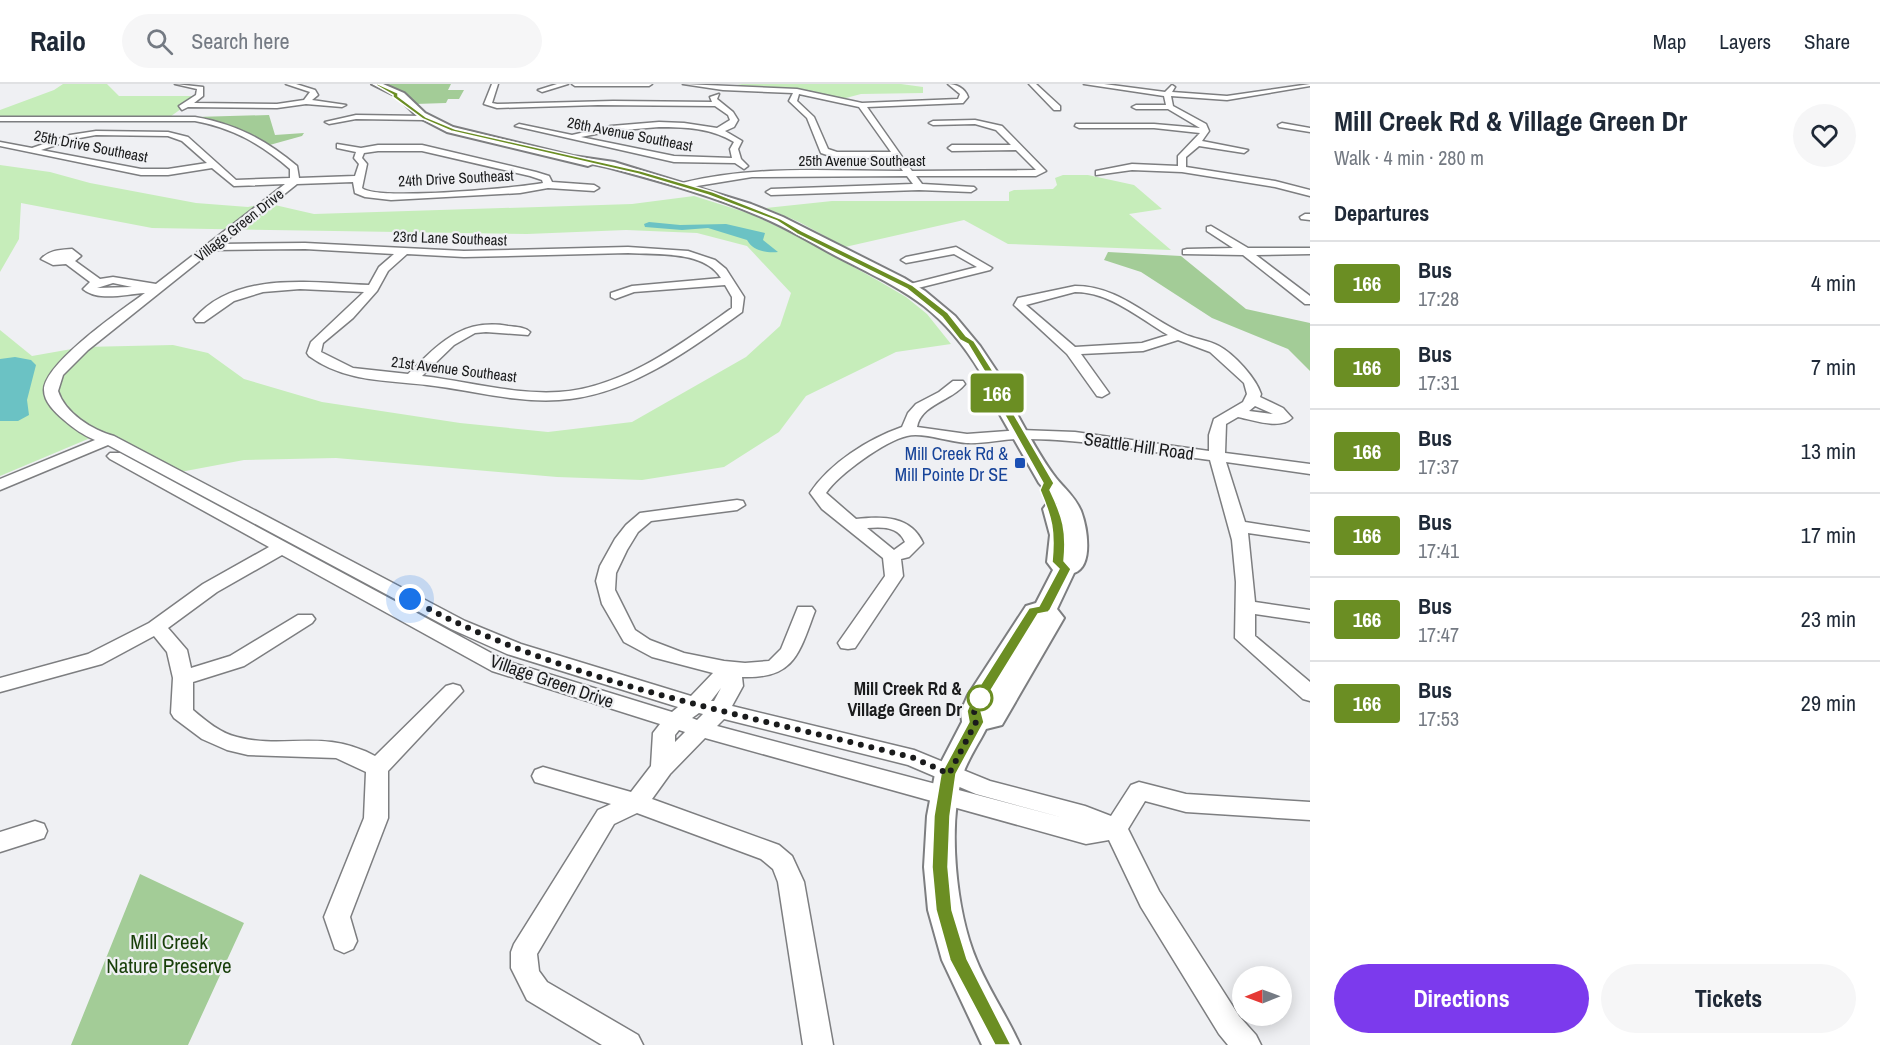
<!DOCTYPE html>
<meta charset="utf-8">
<style>
body{margin:0;font-family:"Archivo Narrow",sans-serif;background:#f6f6f7;color:#1f2937;height:100vh;display:flex;flex-direction:column;font-size:22px;white-space:nowrap}
*{box-sizing:border-box;margin:0}
p{font-size:20px;color:#747a83}
.icon{flex:none;width:33px;height:33px;fill:none;stroke:currentColor;stroke-width:2;stroke-linecap:round;stroke-linejoin:round}
.map{position:relative;flex:1;overflow:hidden}
.side{display:flex;flex-direction:column;background:#fff;width:570px}
.side>*{flex:none}
.badge{padding:0 12px;border-radius:4px;font-size:21px;line-height:39px}
.needle{width:39px;rotate:269deg}
.fabs{position:absolute;left:1232px;top:882px;display:grid;gap:12px}
.fabs a{display:grid;place-items:center;width:60px;height:60px;border-radius:50%;background:#fff;box-shadow:0 3px 15px #0003;font-size:30px}
.you{position:absolute;width:30px;height:30px;margin:-15px;border:4px solid #fff;border-radius:50%;background:#1a73e8;box-shadow:0 0 0 9px #1a73e833}
.map>.badge{position:absolute;translate:-50% -50%;box-shadow:0 0 0 3px #fff}
h2{padding:0 24px;font-size:22px;line-height:54px}
.round{display:grid;place-items:center;flex:none;width:63px;height:63px;border-radius:32px;background:#f6f6f7}
.overview{display:flex;align-items:center;justify-content:space-between;height:102px;padding:0 24px}
h1{font-size:28px;font-weight:700;line-height:45px}
.button{display:flex;gap:12px;margin-top:auto;padding:12px 24px}
.button a{flex:1;height:69px;border-radius:36px;background:#7c3aed;color:#fff;font-size:24px;font-weight:700;line-height:69px;text-align:center}
.button a+a{background:#f6f6f7;color:#1f2937}
ul{padding:0;list-style:none}
li{display:flex;align-items:center;gap:18px;height:84px;padding:0 24px;border-top:2px solid #e0e1e3}
li div{flex:1}
li b{display:block;font-size:22px}
li em{font-style:normal}
li .badge{min-width:66px;font-weight:700;text-align:center}
header{display:flex;align-items:center;gap:36px;box-sizing:border-box;height:84px;padding:0 30px;background:#fff;border-bottom:2px solid #e0e1e3}
header strong{font-size:28px}
nav{display:flex;gap:33px;margin-inline-start:auto;font-size:21px}
.search{width:420px;height:54px;background:#f6f6f7;display:flex;align-items:center;gap:15px;box-sizing:border-box;padding:0 21px;border-radius:33px;color:#747a83;font-size:22px}
main{display:flex;flex:1;min-height:0}
.map>svg:first-child{display:block}
.green{fill:#c6edba}
.forest{fill:#a3cc97}
.water{fill:#6bc2c4}
.lines{fill:none;stroke-linecap:round;stroke-linejoin:round}
.minor-casing{stroke:#7d7e80;stroke-width:3}
.major-casing{stroke:#7d7e80;stroke-width:4}
.minor{fill:#fff;fill-rule:evenodd}
.major{fill:#fff;fill-rule:evenodd}
.line{fill:#6b8e23;stroke:#fff;stroke-width:1.5}
.walk{stroke:#1a1b1c;stroke-width:6;stroke-dasharray:0 10.8}
.transit-dot{fill:#1a4fb4;stroke:#eff0f3;stroke-width:2}
.stop-dot{fill:#fff;stroke:#6b8e23;stroke-width:3}
.labels{text-anchor:middle;dominant-baseline:central;stroke-width:4.5;stroke-linejoin:round;paint-order:stroke}
.far-street-label{font-size:15px;fill:#1a1b1c;stroke:#eff0f3}
.street-label{font-size:18px;fill:#1a1b1c;stroke:#eff0f3}
.transit-label{font-size:18px;fill:#164399;stroke:#eff0f3;text-anchor:end}
.stop-label{font-size:18px;font-weight:bold;fill:#1a1b1c;stroke:#eff0f3;text-anchor:end}
.near-park-label{font-size:21px;fill:#183f09;stroke:#eff0f3}
</style>
<header>
<strong>Railo</strong>
<div class="search"><svg class="icon" aria-label="search" viewBox="0 0 24 24"><circle cx="10" cy="10" r="6"/><path d="M15 15l6 6"/></svg>Search here</div>
<nav><a>Map</a><a>Layers</a><a>Share</a></nav>
</header>
<main>
<div class="map">
<svg width="1310" height="961" viewBox="0 0 1310 961">
<rect width="100%" height="100%" fill="#eff0f3"/>
<path class="green" d="M63 0H107L119 12H199L167 35H0V26L54 6Z
M742 0H901L923 3V9L861 10 842 15 820 10 723 4Z
M0 81 50 88 90 99 196 119 248 123 266 119 314 130 632 120 694 112 751 130 801 154 877 196 906 213 927 230 951 260 896 268 806 312 779 348 724 383 642 396 557 393 336 374 244 376 175 389 95 352 0 392V246L32 272 83 263 173 261 208 269 244 295 322 318 460 339 548 348 632 338 746 273 780 242 791 209 747 162 697 149 626 146 527 150 152 144 21 119 19 155 0 188Z
M1063 91H1088L1134 101 1162 125 1129 130 1171 166 1008 160 964 136 845 163 799 138 766 124 832 117H1009V108L1014 106 1053 105 1057 101 1055 94Z"/>
<path class="forest" d="M387 0H451L448 6H464L459 15H448L446 19 415 20Z
M269 31 275 51 304 49 302 52 266 62 235 43 195 33Z
M1108 168 1181 172 1246 225 1310 239V287L1288 265 1212 234 1141 188 1104 176Z
M140 790 244 839 188 961H71Z"/>
<path class="water" d="M649 138 680 141 726 140 765 149 763 156 778 168C766 169 753 167 747 156L708 144 682 146 645 143 644 140Z
M15 273 31 276 36 281 27 316 29 331 18 337H0V275Z"/>
<g class="lines">
<g class="minor-casing">
<path id="minor" d="M175 0 203 3V12L194 19 277 20 304 16 310 8 286 0H296L315 6 318 11 312 16 346 21 342 23 306 20 277 24 188 23 182 26 179 22 196 11 197 5Z
M492 0H498L492 19 497 20 613 17 712 18 710 13 719 10 717 15 733 28 738 36 734 43 725 47 742 57 738 65 741 75 748 82 744 85 735 79 674 78 515 42 519 40 572 51 611 42 659 38 684 39 717 44 730 36 728 31 715 22 598 21 497 24 484 20ZM659 43C685 43 711 44 734 58L730 65 732 74 674 72 581 53 611 47Z
M557 0H568L542 8 538 6Z
M572 0H652L649 2H575Z
M683 0 797 5 862 19 958 15 960 10 948 0C956 0 965 4 968 13L963 19 867 23 912 87 1036 86 1016 66 952 67 948 64 952 61H1011L996 46 975 40 933 41 929 39 933 37 975 36 1002 42 1046 87 1036 92H916L922 100 974 103 976 105 971 108 919 106 771 111 766 108 771 105 913 100 907 92 752 93 685 104 682 103V99C754 81 830 87 903 87L894 74H836L821 69 807 34 789 17 793 9 723 6ZM799 10 859 23 891 68H837L828 65 814 33 797 17Z
M1029 0H1036L1060 22V26H1054Z
M1084 0H1104L1165 8 1172 1 1175 3 1172 8 1227 12 1310 0V2L1227 16 1171 12 1173 22 1206 40 1209 47 1202 57 1248 66 1244 69 1199 62 1186 73V83L1275 97 1310 106V112L1275 103 1182 88 1132 86 1096 91V87L1132 80 1178 82V72L1200 49 1154 44H1079L1075 42 1076 40H1154L1200 44 1168 25H1136L1132 23 1136 21H1166L1164 12Z
M356 31 424 32 428 34 424 36 356 35 329 40 325 38Z
M0 33H195C236 40 266 56 297 82L299 94 355 92 359 80 354 74 356 68 337 64V60L361 64 378 61H422L536 88 549 92 552 98 594 101 599 104 594 107 548 104 520 109 391 116 365 113 355 109 353 98 297 100 222 160 305 159 464 167 628 163 688 167 715 176 726 185 744 213 742 228C689 266 628 312 559 316 515 319 471 306 427 301 385 296 345 298 309 272L307 269 311 258 364 208 300 205 263 208 234 217 204 238H196L194 235C235 186 313 199 369 201L379 183 394 170 305 165 213 166 88 266 63 291 58 307C65 329 92 346 114 352L465 537 521 560 691 612 713 589 652 573 624 558 602 520 596 497 600 482 615 455 626 441 640 429 737 416 743 417 745 421 737 426 651 437 638 448 627 466 616 489 615 506 635 546 650 556 684 569 724 577 745 579 769 577 781 565 798 523H812L815 527C799 569 795 595 742 593L743 602 732 622 914 666 990 697 1085 722 1111 732 1131 701 1139 698 1186 710 1310 718V736L1186 728 1145 717 1128 745 1159 807 1239 932 1256 951 1261 961H1228L1219 950 1141 823 1109 756 1086 760 705 654 670 690 652 715 779 761 792 772 804 798 833 961H803L778 798 773 785 761 775 637 729 614 740 537 870 539 887 547 898 638 951 643 961H602L527 916 511 884V868L514 860 598 726 611 720 535 698 532 692 535 686 543 683 631 708 651 682 653 649 660 640 492 587 282 471 217 508 168 544 187 566 191 584 230 572 298 531H312L315 535 312 539 244 582 193 598V626C206 637 220 649 237 653 287 666 322 644 375 672L446 602 453 600 460 602 463 607 388 687V734L350 833 357 857 353 865 344 869 335 865 324 833 364 734 366 688 336 674 248 671 227 666 202 655 174 634 171 629 173 594 167 568 154 552 102 580 0 608V594L88 570 149 539 203 500 269 463 110 375 107 372 110 369H120L506 577 672 628 678 623 507 570 451 545 108 361 0 406V395L95 356C83 351 73 344 64 336 55 328 44 318 44 306 44 279 123 225 145 209 126 210 98 218 83 205L90 198 66 180 53 181 41 175C49 166 60 166 72 165L81 172 75 177 100 195 113 193 156 200 285 100 234 102 212 84 168 91H141L0 62V58L32 64 70 51 96 47 168 48 188 53 236 96 290 94V85C261 60 233 44 195 37H0ZM96 51 168 52 182 57 207 79 168 85H141L41 66 74 55ZM378 67H422L530 92 542 96 543 99C517 104 376 117 362 104L367 80 362 74 364 69ZM628 169C656 171 704 166 721 194L632 202 611 209V213L615 215 634 208 725 201 732 213V224C682 259 623 304 559 308 514 311 467 297 422 292L454 261 475 249 486 248 528 251 530 248C525 243 516 243 508 242 461 234 439 260 408 290L353 284 321 268 323 259 353 234 377 207 388 187 407 170 464 173ZM113 199 132 203 97 204ZM721 604 714 617H711ZM699 629 703 630 697 636 692 634ZM724 635 908 681 976 710 1064 734 717 642ZM679 646 685 648 675 658V651Z
M1282 39 1310 44V48L1279 43 1278 41Z
M1305 130H1310V136L1301 135 1300 133Z
M1211 142 1248 164H1310V170L1256 171 1310 212V220H1305L1243 171 1183 170V166L1187 165 1233 164 1207 147V143Z
M956 163 992 184 990 186 914 205H906V201L977 183 954 170 906 179 901 176 906 173Z
M1075 202C1119 202 1146 233 1184 250 1195 255 1208 256 1219 262 1234 270 1256 294 1261 310L1260 313 1283 324 1292 334C1280 346 1253 336 1238 333L1226 340 1225 369 1310 380V390L1226 378 1245 438 1310 448V458L1248 449 1255 518 1310 526V538L1255 530V552L1310 598V617L1303 615 1235 554 1236 498 1232 456 1210 376C1148 368 1083 354 1020 355 1002 355 984 360 966 359 950 358 922 348 907 352 885 357 839 390 826 409L856 435C883 432 911 432 923 459L909 473 901 475 903 492 855 564 848 565 841 564 838 559 885 492 883 474 822 425 810 409C830 379 868 355 902 343L908 329 916 320 939 308 953 297H963L965 300C952 317 921 320 917 343L967 350 1020 346 1075 348 1209 367V351L1214 335 1243 318 1247 310 1244 299 1210 268 1178 256 1143 267 1081 270 1109 309 1102 313 1097 312 1067 270 1014 221 1018 214ZM1075 208C1110 208 1139 234 1168 251L1142 259 1075 263 1026 221ZM1255 322 1273 330 1249 327ZM867 444C882 443 898 442 905 458L894 466Z
M35 737 44 740 47 747 44 754 0 768V748Z"/>
</g>
<g class="major-casing">
<path id="major" d="M372 0H383L404 9 425 29 453 43 573 72 614 78 751 120 783 133 904 194 925 207 955 232 980 262 1004 298 1002 303C1019 332 1036 368 1056 394 1065 405 1075 413 1081 427 1087 443 1094 482 1074 489L1057 525 1064 534 1002 641 986 645C979 659 968 675 963 690 947 741 956 827 976 875 988 905 1007 932 1020 961H982L942 876 928 826 924 783 927 732 935 690 962 638 961 627 968 611 1026 522 1036 519 1053 486 1047 478 1050 451 1043 425 1046 421 1057 420 1039 399 986 306 973 294 981 289C939 220 904 207 836 172 810 158 786 143 759 132 711 111 658 97 607 83L593 80 588 82 447 48 418 33 398 13Z"/>
</g>
<use href="#minor" class="minor"/>
<use href="#major" class="major"/>
</g>
<path class="line" d="M374 0H378L398 9V12L426 33 455 45 641 87 713 108 781 135 802 147 912 201 948 229 966 252 974 257 1000 298 998 303 1054 399 1050 406C1063 433 1067 447 1064 477L1071 485 1050 526 1048 528 1038 530 988 611 981 627 984 638 956 690 950 732 948 783 952 826 967 875 1011 961H995L950 876 936 826 932 783 934 732 941 690 969 638 967 627 974 611 1029 524 1039 522 1059 485 1052 478C1055 447 1052 434 1040 406L1043 399 989 303 991 298 968 260 960 256 942 233 907 205 797 150 777 137 708 111 638 90 451 47 423 35 393 13V11Z"/>
<g class="lines">
<path class="walk" d="M410 515C566 600 744 630 914 674L949 690 976 638 974 627 980 614"/>
</g>
<rect class="transit-dot" x="1014" y="373" width="12" height="12" rx="3"/>
<circle class="stop-dot" cx="980" cy="614" r="12"/>
<g class="labels">
<g class="far-street-label">
<text transform="translate(630 50) rotate(11)">26th Avenue Southeast</text>
<text transform="translate(91 62) rotate(11)">25th Drive Southeast</text>
<text x="862" y="76">25th Avenue Southeast</text>
<text transform="translate(456 94) rotate(-3)">24th Drive Southeast</text>
<text transform="translate(239 141) rotate(-38)">Village Green Drive</text>
<text transform="translate(450 154) rotate(2)">23rd Lane Southeast</text>
<text transform="translate(454 285) rotate(7)">21st Avenue Southeast</text>
</g>
<g class="street-label">
<text transform="translate(1139 362) rotate(8)">Seattle Hill Road</text>
<text transform="translate(552 597) rotate(19)">Village Green Drive</text>
</g>
<g class="transit-label">
<text x="1008" y="369">Mill Creek Rd &amp;<tspan x="1008" dy="21">Mill Pointe Dr SE</tspan></text>
</g>
<g class="stop-label">
<text x="962" y="604">Mill Creek Rd &amp;<tspan x="962" dy="21">Village Green Dr</tspan></text>
</g>
<g class="near-park-label">
<text x="169" y="857">Mill Creek<tspan x="169" dy="24">Nature Preserve</tspan></text>
</g>
</g>
</svg>
<div class="fabs">
<a><svg class="needle" viewBox="-14 -14 28 28"><path d="M0-13l5 13h-10z" fill="#e53935"/><path d="M0 13l5-13h-10z" fill="#747a83"/></svg></a>
</div>
<div class="you" style="left:410px;top:515px"></div>
<b class="badge" style="left:997px;top:309px;background:#6b8e23;color:#fff">166</b>
</div>
<section class="side">
<div class="overview"><div><h1>Mill Creek Rd &amp; Village Green Dr</h1><p>Walk · 4 min · 280 m</p></div><a class="round"><svg class="icon" aria-label="heart" viewBox="0 0 24 24"><path d="M12 20l-8-8c-3-5 5-10 8-4 3-6 11-1 8 4z"/></svg></a></div>
<h2>Departures</h2>
<ul>
<li><span class="badge" style="background:#6b8e23;color:#fff">166</span><div><b>Bus</b><p>17:28</p></div><em>4 min</em></li>
<li><span class="badge" style="background:#6b8e23;color:#fff">166</span><div><b>Bus</b><p>17:31</p></div><em>7 min</em></li>
<li><span class="badge" style="background:#6b8e23;color:#fff">166</span><div><b>Bus</b><p>17:37</p></div><em>13 min</em></li>
<li><span class="badge" style="background:#6b8e23;color:#fff">166</span><div><b>Bus</b><p>17:41</p></div><em>17 min</em></li>
<li><span class="badge" style="background:#6b8e23;color:#fff">166</span><div><b>Bus</b><p>17:47</p></div><em>23 min</em></li>
<li><span class="badge" style="background:#6b8e23;color:#fff">166</span><div><b>Bus</b><p>17:53</p></div><em>29 min</em></li>
</ul>
<div class="button"><a>Directions</a><a>Tickets</a></div>
</section>
</main>
